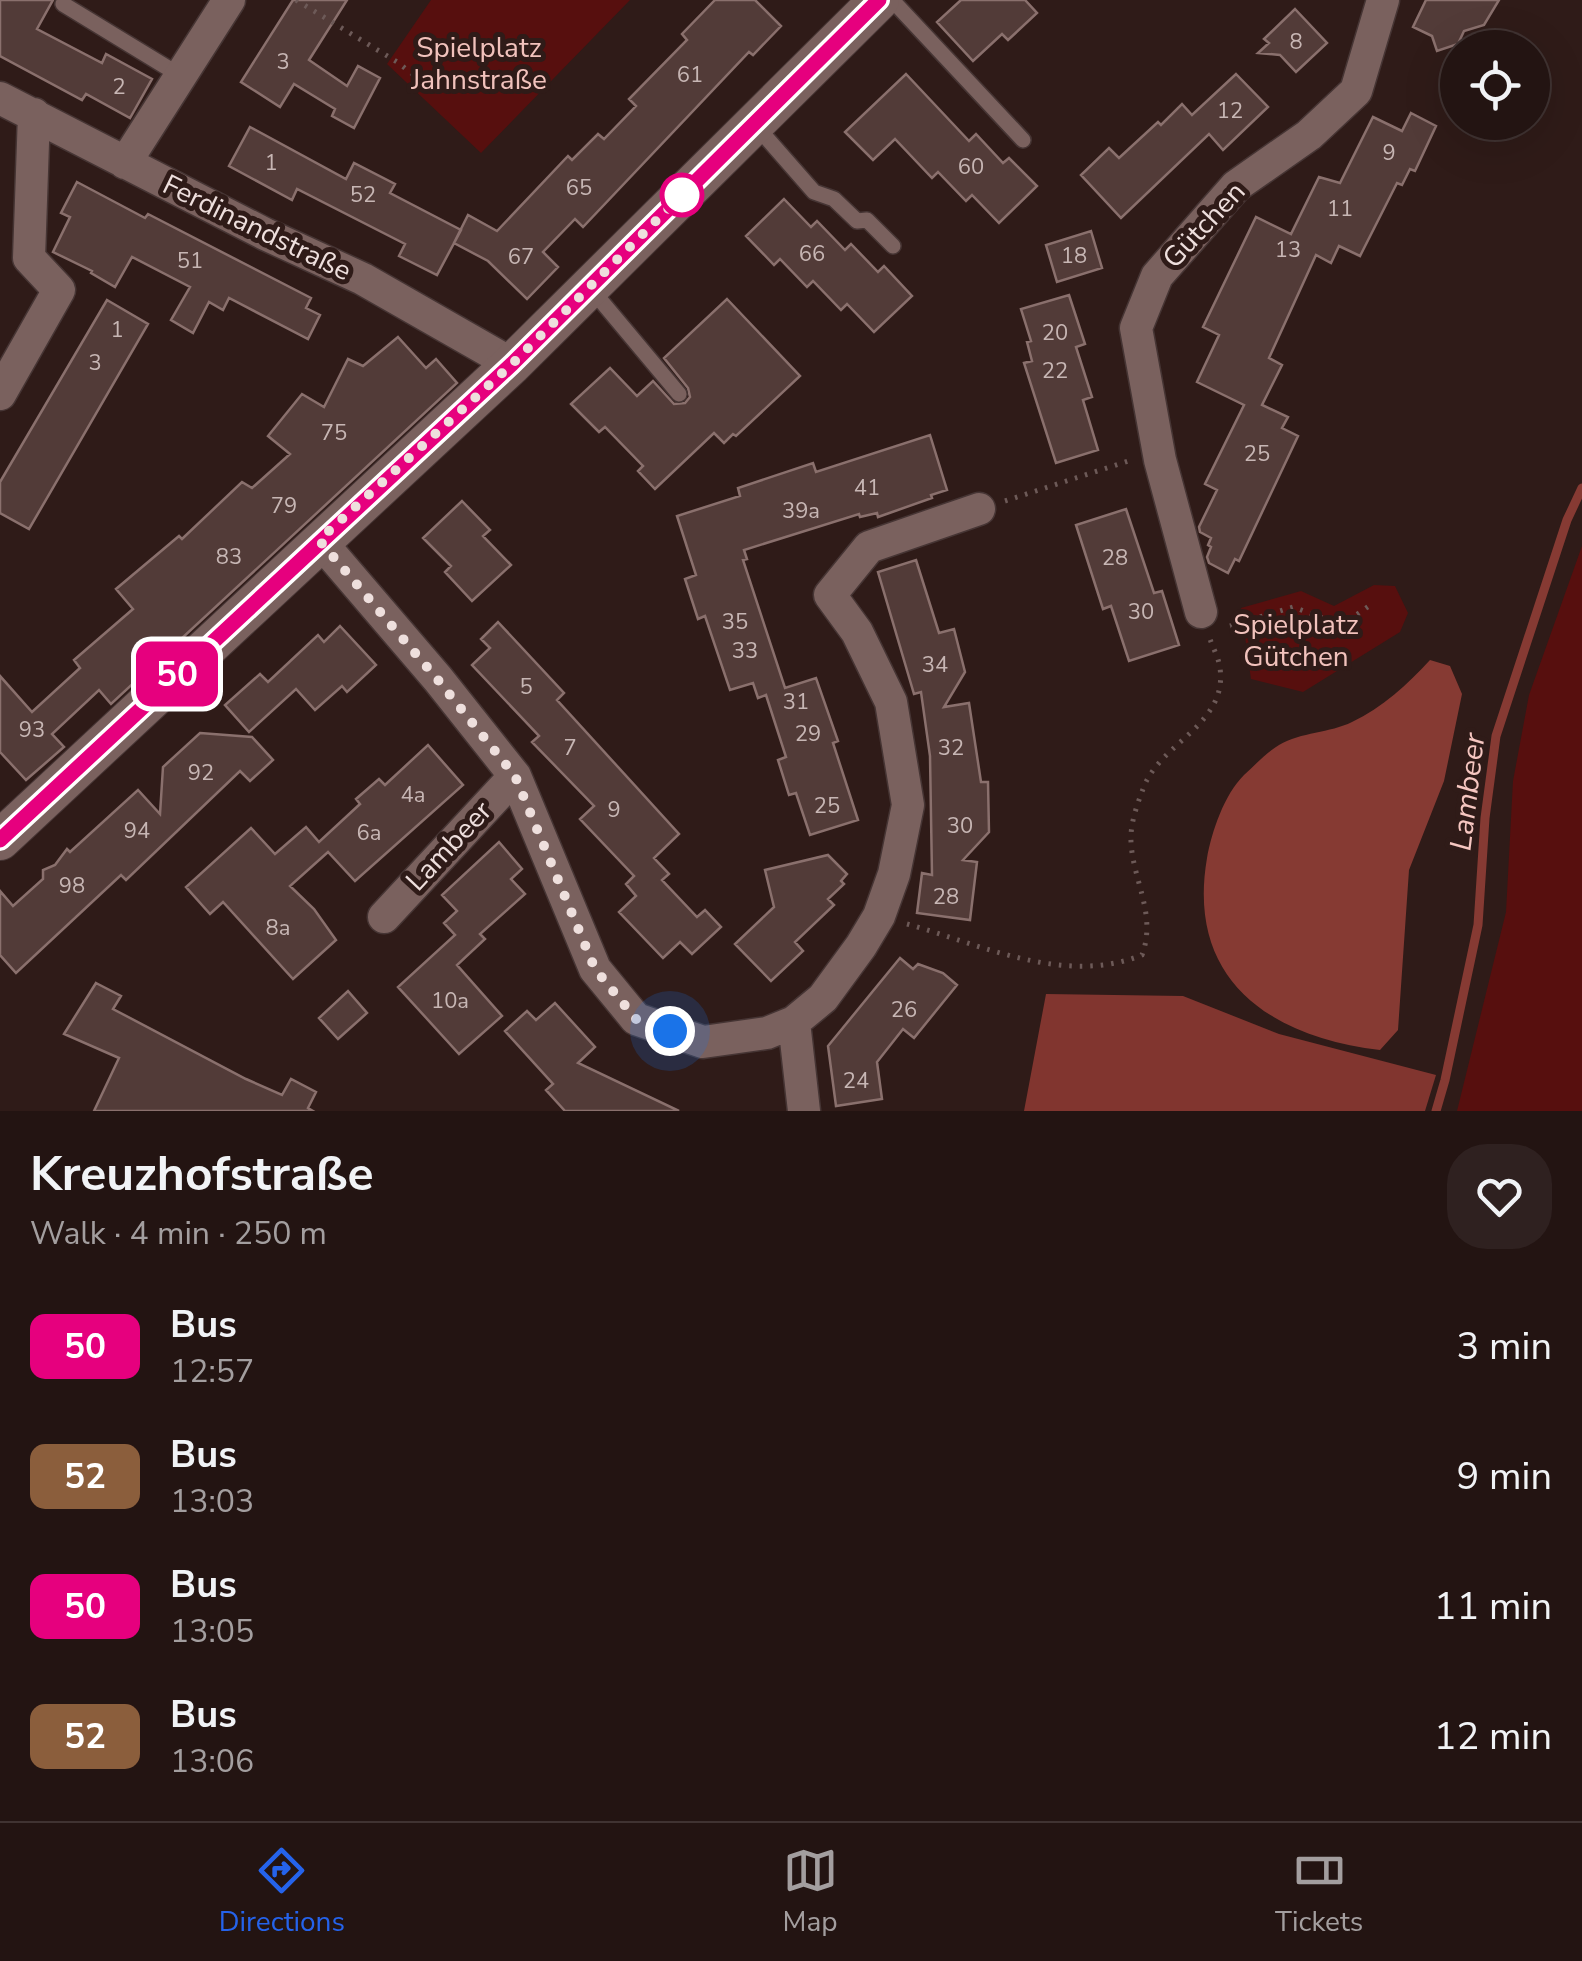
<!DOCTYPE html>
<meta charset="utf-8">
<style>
body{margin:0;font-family:"Nunito Sans",sans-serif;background:#2f2120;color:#f1f3f6;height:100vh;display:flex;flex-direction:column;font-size:38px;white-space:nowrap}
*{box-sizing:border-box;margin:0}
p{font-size:32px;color:#a39e9f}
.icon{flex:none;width:55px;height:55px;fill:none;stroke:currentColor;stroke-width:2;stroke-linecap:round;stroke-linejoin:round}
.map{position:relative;height:1111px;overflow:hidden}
.details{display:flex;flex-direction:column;background:#231412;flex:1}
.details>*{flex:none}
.badge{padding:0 20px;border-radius:15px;font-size:35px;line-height:65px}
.buttons{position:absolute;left:1440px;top:30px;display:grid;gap:20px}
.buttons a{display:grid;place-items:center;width:110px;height:110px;border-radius:50%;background:#231412;box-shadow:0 10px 40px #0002,0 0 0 2px #403332;font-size:50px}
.you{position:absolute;width:50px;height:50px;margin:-25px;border:8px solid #fff;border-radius:50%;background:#1a73e8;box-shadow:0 0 0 15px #1a73e833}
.map>.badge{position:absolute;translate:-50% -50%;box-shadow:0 0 0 5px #fff}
.round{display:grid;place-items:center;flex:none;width:105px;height:105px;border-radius:40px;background:#2f2120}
.head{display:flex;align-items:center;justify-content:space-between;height:170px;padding:0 30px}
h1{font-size:48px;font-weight:700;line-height:75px}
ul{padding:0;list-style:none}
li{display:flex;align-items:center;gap:30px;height:130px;padding:0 30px}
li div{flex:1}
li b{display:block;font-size:38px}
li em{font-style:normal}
li .badge{min-width:110px;font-weight:700;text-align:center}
.menu{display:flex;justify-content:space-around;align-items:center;height:140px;border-top:2px solid #403332;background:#231412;font-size:28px;color:#a39e9f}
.menu a{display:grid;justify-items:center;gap:5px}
.menu .on{color:#2563eb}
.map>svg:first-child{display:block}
.green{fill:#570f0e}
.forest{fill:#81352f}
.water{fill:#863a33}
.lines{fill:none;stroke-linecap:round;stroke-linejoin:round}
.stream{stroke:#863a33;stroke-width:9}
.building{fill:#523b38;stroke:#8a706d;stroke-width:2.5}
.service-casing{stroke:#463534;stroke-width:18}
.minor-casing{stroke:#463534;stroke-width:35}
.tertiary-casing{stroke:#463534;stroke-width:42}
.path{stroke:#6d5a58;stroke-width:5;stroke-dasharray:2.5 8;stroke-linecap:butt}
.service{stroke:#7a615e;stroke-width:15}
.minor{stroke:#7a615e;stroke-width:32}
.tertiary{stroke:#7a615e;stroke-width:40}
.line-casing{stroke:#fff;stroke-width:22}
.line{stroke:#e6007e;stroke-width:15}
.walk{stroke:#eedfdd;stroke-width:10;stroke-dasharray:0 18}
.stop-dot{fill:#fff;stroke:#e6007e;stroke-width:5}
.labels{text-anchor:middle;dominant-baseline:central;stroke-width:10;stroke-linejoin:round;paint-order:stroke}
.number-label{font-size:22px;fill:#c7b6b4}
.park-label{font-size:28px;fill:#f1c2bc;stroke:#2f1b18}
.street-label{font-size:28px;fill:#eedfdd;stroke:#2f1b18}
.water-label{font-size:30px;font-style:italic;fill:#f6c7c1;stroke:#2f1b18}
</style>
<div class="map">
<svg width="1582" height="1111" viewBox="0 0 1582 1111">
<rect width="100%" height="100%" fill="#2f1b18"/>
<path class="green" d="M431 0H630L481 153 387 64Z
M1582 546V1111H1457L1506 912 1513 781 1529 695Z
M1374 585 1395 586 1408 613 1400 632 1303 692 1251 679 1241 608 1301 591 1334 606Z"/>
<path class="forest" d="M1046 994 1183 996 1279 1034 1436 1075 1425 1111H1024Z"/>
<path class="water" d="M1430 660 1450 666 1462 694 1444 781 1409 870 1398 1030 1380 1050C1270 1037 1186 980 1207 858 1212 831 1224 795 1244 775 1255 765 1267 752 1279 745 1301 732 1330 733 1352 722 1382 708 1408 684 1430 660Z"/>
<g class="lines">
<path class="stream" d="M1436 1111 1445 1080 1478 925 1485 818 1496 736 1567 520 1582 488"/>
</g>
<path class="building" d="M0 0H53L37 29 102 63 106 54 152 79 130 118 86 94 82 100 0 56Z
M293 0H347L309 60 347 86 358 66 380 78 354 128 332 116 335 109 294 84 280 107 241 82Z
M715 0H755L781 26 753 55 749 52 583 227 575 219 543 252 558 267 527 299 488 261 454 243 468 215 497 231 568 156 572 160 598 134 604 139 636 106 629 99 687 40 682 34Z
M961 0H1025L1037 13 1008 40 1002 34 973 61 937 22Z
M1426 0H1499L1484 25 1464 31 1458 44 1437 51 1432 36 1413 27Z
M1295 9 1327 43 1296 72 1280 55 1258 53 1269 43 1264 39Z
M906 74 969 141 976 134 1003 163 1009 158 1037 186 999 223 972 195 966 201 938 172 932 178 895 139 873 160 845 132Z
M1236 74 1268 107 1223 150 1209 134 1121 218 1081 175 1109 148 1119 158 1158 122 1161 125 1182 104 1192 115Z
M1411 113 1436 126 1415 171 1410 169 1402 185 1397 183 1360 256 1339 246 1331 263 1316 255 1269 358 1282 365 1262 405 1288 417 1282 428 1298 436 1239 561 1235 559 1228 573 1209 563 1207 557 1211 547 1208 545 1211 538 1200 532 1199 527 1217 490 1205 484 1244 405 1197 382 1219 335 1203 327 1256 217 1291 234 1319 177 1340 183 1373 117 1402 131Z
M250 127 346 179 354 163 395 184 390 193 461 230 437 275 399 256 405 244 297 189 292 200 229 166Z
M77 182 145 218 148 214 311 298 306 308 320 315 308 339 229 298 223 310 209 302 193 333 171 320 190 287 132 257 115 287 91 273 92 271 53 252 70 217 61 213Z
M784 199 811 227 817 221 845 250 851 244 878 272 884 266 912 296 874 332 847 304 841 310 813 281 807 287 780 259 774 265 746 236Z
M1091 231 1102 268 1057 282 1046 245Z
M1069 295 1085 344 1076 347 1092 397 1083 400 1098 450 1056 463 1024 363 1032 361 1027 342 1031 341 1021 309Z
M727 299 800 376 736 436 733 434 724 443 714 433 655 489 638 471 643 466 605 427 599 432 571 404 610 368 637 396 653 381 674 404 685 403 690 397 688 388 664 358Z
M107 300 148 324 29 529 0 513V482Z
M398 337 426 368 436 359 457 383 111 704 99 690 52 734 64 747 26 780 0 752V676L32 712 80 668 74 660 133 609 116 589 179 536 182 539 242 482 252 488 290 454 268 436 302 394 324 407 348 359 363 366Z
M930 435 947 490 931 495 932 498 878 517 877 513 860 517 859 514 744 550 747 559 743 560 785 688 816 678 838 741 833 743 858 820 810 835 796 793 789 795 778 760 786 757 766 695 758 698 753 683 730 690 705 616 698 619 685 579 696 575 677 516 740 496 738 488 813 463 816 472Z
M462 501 490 530 483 536 511 565 472 601 445 572 451 566 423 538Z
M1126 509 1154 593 1162 591 1179 645 1129 661 1111 606 1103 609 1076 525Z
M916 560 939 633 954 629 965 672 944 707 969 703 981 782H988L989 832 963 860 977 862 970 920 917 913 922 873 932 875 930 756 921 692 914 694 878 572Z
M498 622 564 693 557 700 679 834 654 858 669 874 662 880 697 917 705 910 721 927 692 954 680 942 663 958 619 912 636 896 626 884 634 876 580 819 594 806 532 742 539 736 472 665 490 648 481 639Z
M340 626 376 665 347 692 342 686 315 710 296 689 249 732 225 705 260 674 268 682 318 635 324 642Z
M200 733 252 737 273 760 250 781 240 771 126 880 121 875 16 973 0 955V891L13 906 43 879V870L55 865 67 849 70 852 138 790 160 814 163 767Z
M428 745 463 785 355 881 328 852 290 886 314 909 336 940 293 979 223 902 210 914 186 887 251 828 275 854 306 827 319 842 360 804 356 799 379 779 385 785Z
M499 842 522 869 511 879 525 894 480 934 485 939 457 965 502 1016 459 1054 398 987 455 935 444 923 457 911 442 895Z
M828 855 847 874 841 881 844 884 828 899 834 905 795 942 803 951 771 981 735 944 774 907 765 870Z
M900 958 913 969 918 964 943 973 957 985 914 1038 903 1029 877 1062 882 1099 836 1106 828 1046Z
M96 983 121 996 113 1009 246 1079 282 1095 291 1079 316 1092 308 1108 313 1111H94L119 1058 64 1034Z
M348 991 367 1013 338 1039 319 1018Z
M555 1003 595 1047 578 1063 679 1111H565L546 1090 553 1084 505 1031 527 1011 536 1020Z"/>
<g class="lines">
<g class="service-casing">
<path id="service" d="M892 0 1023 140
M63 4 181 76
M757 127 814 192 834 199 857 221 867 220 893 246
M592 290 679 394"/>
</g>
<g class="minor-casing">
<path id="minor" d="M0 98 265 234 363 279 512 364
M125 163 229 0
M0 394 59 290 29 258 34 114
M319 540 438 679 515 776 595 969 636 1019 703 1042 767 1033 794 1022 823 998 861 946 879 916 894 874 908 805 891 702 857 632 830 595 869 547 979 509
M1201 612 1160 460 1136 328 1157 276 1236 186 1309 135 1356 91 1383 0
M384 917 515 776
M794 1022 804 1111"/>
</g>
<g class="tertiary-casing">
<path id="tertiary" d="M0 840 512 364 879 0"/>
</g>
<path class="path" d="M296 0 397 62 433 90
M1005 501 1128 461
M1230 626 1293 607 1342 625 1369 606
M907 924C982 945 1065 986 1142 955 1157 915 1133 881 1131 842 1130 824 1137 805 1143 789 1159 743 1228 725 1220 668 1219 659 1213 648 1210 639"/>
<use href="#service" class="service"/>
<use href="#minor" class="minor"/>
<use href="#tertiary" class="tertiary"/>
</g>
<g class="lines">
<g class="line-casing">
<path id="line" d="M0 840 512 364 879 0"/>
</g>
<use href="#line" class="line"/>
<path class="walk" d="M670 1031 636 1019 595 969 515 776 438 680 319 540 512 364 682 195"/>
</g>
<circle class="stop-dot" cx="682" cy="195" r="20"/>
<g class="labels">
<g class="number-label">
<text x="1296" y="42">8</text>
<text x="283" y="62">3</text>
<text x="690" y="75">61</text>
<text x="119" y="87">2</text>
<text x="1230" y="111">12</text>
<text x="1389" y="153">9</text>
<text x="271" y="163">1</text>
<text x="971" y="167">60</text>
<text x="579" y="188">65</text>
<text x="363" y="195">52</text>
<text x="1340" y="209">11</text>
<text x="1288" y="250">13</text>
<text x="812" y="254">66</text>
<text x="1074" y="256">18</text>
<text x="521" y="257">67</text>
<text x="190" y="261">51</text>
<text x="117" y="330">1</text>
<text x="1055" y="333">20</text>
<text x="95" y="363">3</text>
<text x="1055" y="371">22</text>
<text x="334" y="433">75</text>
<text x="1257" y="454">25</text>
<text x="867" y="488">41</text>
<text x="284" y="506">79</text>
<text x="801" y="511">39a</text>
<text x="229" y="557">83</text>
<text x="1115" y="558">28</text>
<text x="1141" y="612">30</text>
<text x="735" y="622">35</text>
<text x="745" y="651">33</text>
<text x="935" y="665">34</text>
<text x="526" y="687">5</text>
<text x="796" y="702">31</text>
<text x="32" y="730">93</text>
<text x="808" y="734">29</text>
<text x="570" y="748">7</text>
<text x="951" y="748">32</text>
<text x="201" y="773">92</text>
<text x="413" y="795">4a</text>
<text x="827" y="806">25</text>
<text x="614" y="810">9</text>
<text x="960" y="826">30</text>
<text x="137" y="831">94</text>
<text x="369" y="833">6a</text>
<text x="72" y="886">98</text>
<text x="946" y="897">28</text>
<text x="278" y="928">8a</text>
<text x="450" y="1001">10a</text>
<text x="904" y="1010">26</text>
<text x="856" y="1081">24</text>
</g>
<g class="park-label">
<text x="479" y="48">Spielplatz<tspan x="479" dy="32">Jahnstraße</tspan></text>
<text x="1296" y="625">Spielplatz<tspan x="1296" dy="32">Gütchen</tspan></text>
</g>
<g class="street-label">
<text transform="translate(1204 225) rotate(-47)">Gütchen</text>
<text transform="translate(257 228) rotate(26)">Ferdinandstraße</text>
<text transform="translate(449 846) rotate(-47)">Lambeer</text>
</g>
<g class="water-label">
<text transform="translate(1468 792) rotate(-83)">Lambeer</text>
</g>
</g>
</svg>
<div class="buttons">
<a><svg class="icon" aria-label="locate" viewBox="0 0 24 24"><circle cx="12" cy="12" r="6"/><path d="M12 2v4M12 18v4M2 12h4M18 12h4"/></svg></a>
</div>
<div class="you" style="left:670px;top:1031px"></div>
<b class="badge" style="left:177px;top:674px;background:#e6007e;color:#fff">50</b>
</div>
<section class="details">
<div class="head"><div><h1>Kreuzhofstraße</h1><p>Walk · 4 min · 250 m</p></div><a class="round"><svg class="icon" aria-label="heart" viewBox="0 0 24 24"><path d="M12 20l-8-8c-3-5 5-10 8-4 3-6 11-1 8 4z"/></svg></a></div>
<ul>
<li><span class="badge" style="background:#e6007e;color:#fff">50</span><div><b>Bus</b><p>12:57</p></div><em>3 min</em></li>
<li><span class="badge" style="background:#8b5e3c;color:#fff">52</span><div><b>Bus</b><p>13:03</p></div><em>9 min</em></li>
<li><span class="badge" style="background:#e6007e;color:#fff">50</span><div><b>Bus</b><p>13:05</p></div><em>11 min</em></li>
<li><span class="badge" style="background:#8b5e3c;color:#fff">52</span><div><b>Bus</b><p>13:06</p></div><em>12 min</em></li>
</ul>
</section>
<nav class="menu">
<a class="on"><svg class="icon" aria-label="directions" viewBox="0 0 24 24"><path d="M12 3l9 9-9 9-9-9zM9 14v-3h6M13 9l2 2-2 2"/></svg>Directions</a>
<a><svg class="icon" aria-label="map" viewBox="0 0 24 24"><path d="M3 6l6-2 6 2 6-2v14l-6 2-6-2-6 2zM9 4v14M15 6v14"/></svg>Map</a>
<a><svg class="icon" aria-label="tickets" viewBox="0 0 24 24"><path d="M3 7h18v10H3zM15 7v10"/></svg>Tickets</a>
</nav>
